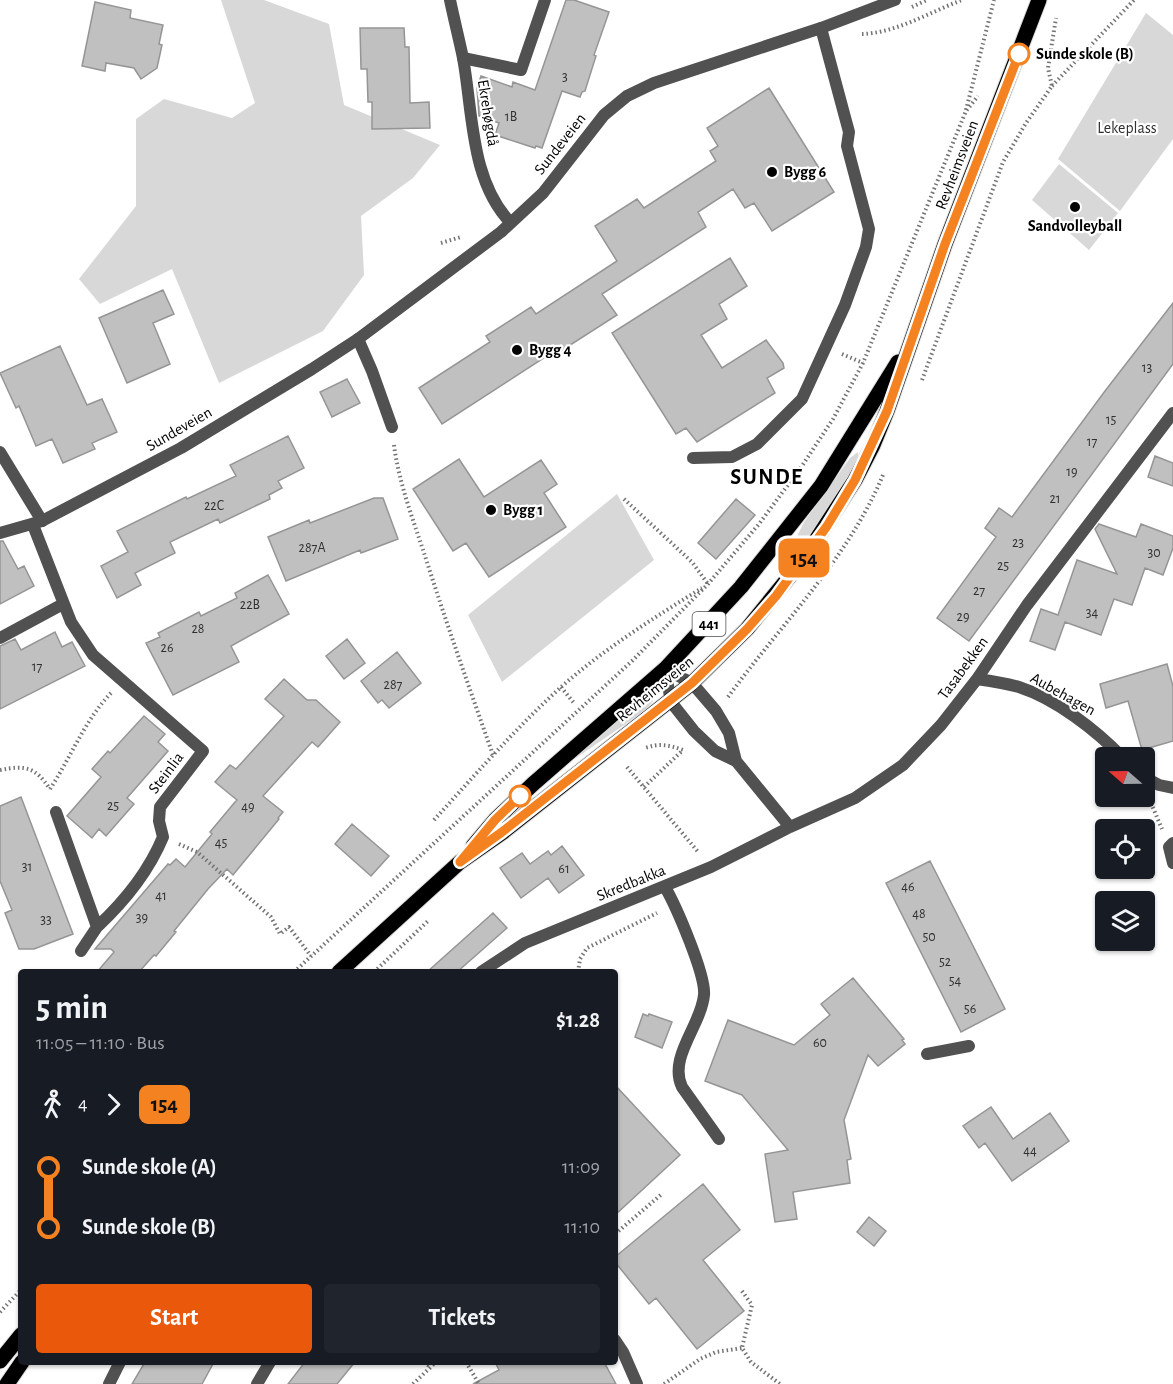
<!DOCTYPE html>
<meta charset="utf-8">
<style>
body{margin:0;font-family:"Alegreya Sans",sans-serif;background:#20242c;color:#f1f3f6;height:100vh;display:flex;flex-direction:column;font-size:22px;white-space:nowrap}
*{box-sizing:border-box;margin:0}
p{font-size:20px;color:#9ea1a6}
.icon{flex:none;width:33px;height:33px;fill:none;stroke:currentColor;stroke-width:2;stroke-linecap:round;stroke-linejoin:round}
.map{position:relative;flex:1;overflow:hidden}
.panel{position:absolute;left:18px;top:969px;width:600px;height:396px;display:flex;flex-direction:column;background:#171b24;border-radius:6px;box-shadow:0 2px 4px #0004}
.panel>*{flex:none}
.badge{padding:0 12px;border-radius:9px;font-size:21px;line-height:39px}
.needle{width:39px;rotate:290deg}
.controls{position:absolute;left:1095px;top:747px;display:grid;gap:12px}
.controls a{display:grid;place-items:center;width:60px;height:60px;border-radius:6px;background:#171b24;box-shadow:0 2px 4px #0004;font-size:30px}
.map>.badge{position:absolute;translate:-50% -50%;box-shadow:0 0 0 3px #fff}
.legs{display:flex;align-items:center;gap:9px;height:66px;padding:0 18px;font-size:20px}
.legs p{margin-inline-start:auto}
.headline{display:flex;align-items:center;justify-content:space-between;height:102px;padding:0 18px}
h1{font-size:33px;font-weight:700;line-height:45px}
.primary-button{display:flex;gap:12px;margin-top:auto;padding:12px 18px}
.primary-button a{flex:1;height:69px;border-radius:6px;background:#ea580c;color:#fff;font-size:24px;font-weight:700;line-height:69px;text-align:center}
.primary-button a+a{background:#20242c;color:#f1f3f6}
ul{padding:0 18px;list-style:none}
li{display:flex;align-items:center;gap:21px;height:60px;font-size:22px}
li i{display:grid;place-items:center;width:9px;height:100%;margin:0 8px;background:currentColor}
li i::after{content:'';width:15px;height:15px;margin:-8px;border:4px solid;border-radius:50%;background:#171b24}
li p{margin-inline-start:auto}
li:first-child i{background:linear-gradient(#0000 50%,currentColor 0)}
li:last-child i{background:linear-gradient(currentColor 50%,#0000 0)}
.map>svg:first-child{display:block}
.green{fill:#d8d8d8}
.building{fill:#c0c0c0;stroke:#959595;stroke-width:1.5}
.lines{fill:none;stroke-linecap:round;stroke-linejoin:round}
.primary-casing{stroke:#dbdbdb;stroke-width:17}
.path{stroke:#737373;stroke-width:4;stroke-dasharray:1.5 3;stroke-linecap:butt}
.lane{stroke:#515151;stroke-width:12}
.street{stroke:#515151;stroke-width:12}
.primary{stroke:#000;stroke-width:15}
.line-1-casing{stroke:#fff;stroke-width:14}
.line-1{stroke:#f58220;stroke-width:9}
.stop-1-dot{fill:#fff;stroke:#f58220;stroke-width:3}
.poi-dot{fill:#000;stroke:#fff;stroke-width:2}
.labels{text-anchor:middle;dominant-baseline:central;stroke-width:4.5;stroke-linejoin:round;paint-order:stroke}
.number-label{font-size:14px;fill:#303030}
.shield{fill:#fff;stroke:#4c4c4c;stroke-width:1.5}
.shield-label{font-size:15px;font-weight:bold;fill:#000}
.stop-label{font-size:16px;font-weight:bold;fill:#000;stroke:#fff;text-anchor:start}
.street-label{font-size:16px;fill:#000;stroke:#fff}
.park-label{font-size:16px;fill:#2f2f2f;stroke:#fff}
.poi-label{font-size:16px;font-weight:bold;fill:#000;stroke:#fff;text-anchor:start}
.district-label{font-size:22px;font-weight:bold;letter-spacing:1.5px;fill:#000;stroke:#fff}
</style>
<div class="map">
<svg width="1173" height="1384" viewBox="0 0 1173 1384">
<rect width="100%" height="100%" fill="#fff"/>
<path class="green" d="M221 0H264L329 24 344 105 440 145 413 178 361 216 364 275 323 331 219 383 172 269 100 304 79 279 136 206V119L164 99 232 118 255 103Z
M1146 13 1173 35V139L1120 211 1058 159Z
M1059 164 1118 213 1089 250 1032 200Z
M858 452V460L812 535 787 567H785L784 563 804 522 850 458Z
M617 494 654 560 502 682 468 615Z
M649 697 653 701 646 710 573 760H570L635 703Z"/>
<path class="building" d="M566 0H574L609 12 594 55 596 56 585 91 582 92 580 97 562 91 542 148 536 146 535 148 495 135 499 123 479 116 477 88 481 76 512 87 513 82 535 90Z
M95 2 131 10 130 18 163 25 159 44 162 45 157 68 141 79 134 68 106 63 105 71 82 66Z
M360 28H404L405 47H409L410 103 429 102 430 128 372 129V102H368L367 69H361Z
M769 88 834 192 772 231 754 203 745 208 733 189 698 212 706 227 602 294 617 315 561 351 559 348 442 424 419 388 490 342 486 336 531 307 536 314 617 261 595 226 637 199 644 208 716 161 710 151 718 146 707 128Z
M730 258 747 286 719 304 727 319 701 335 722 368 766 340 783 363 784 368 767 378 775 393 697 442 686 428 676 434 612 333Z
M163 290 174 314 153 323 170 364 127 383 99 318Z
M1173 303V364L969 641 937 618 996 537 985 528 999 508 1012 517 1105 391Z
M60 346 87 405 102 399 117 432 92 443 95 449 63 463 52 439 36 446 19 406 16 408 0 373Z
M347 379 360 403 332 417 320 392Z
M288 436 304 468 278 481 282 488 269 495 270 499 220 523 218 519 170 542 175 553 135 573 141 585 117 598 101 566 128 552 117 531 186 497 187 499 236 476 230 465Z
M1155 456 1173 463V486L1148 477Z
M459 459 484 497 541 460 557 484 544 493 566 527 489 577 466 543 453 551 413 489Z
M374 498H383L398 539 361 553 360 550 286 581 268 537 309 520 310 523Z
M736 499 755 515 716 559 698 543Z
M1099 524 1136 537 1141 524 1173 536V548L1163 575 1145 568 1132 605 1114 599 1101 635 1065 622 1055 650 1030 641 1041 609 1058 615 1077 560 1117 574 1095 529Z
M0 541H3L18 569 24 566 34 586 0 604Z
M268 575 289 614 231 646 239 662 173 695 146 643 160 637 158 633 199 612 201 616 237 598 235 593Z
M55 632 62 647 72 642 85 666 0 709V646L15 639 21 650Z
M347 639 365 663 344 679 326 656Z
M397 652 421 683 389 708 382 700 378 703 361 681Z
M1167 664 1173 686V741L1142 750 1128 701 1106 708 1100 684Z
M284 679 307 700H316L340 722 318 747 312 742 263 796 283 812 278 818 279 819 233 875 227 869 208 889 174 931 176 932 156 956 154 955 139 972H97L114 952 111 949H95L168 864 170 865 176 859 185 867 212 834 210 832 235 802 237 800 215 782 230 765 236 769 284 716 265 699Z
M144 716 165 734 158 742 168 751 127 798 134 804 106 836 99 829 92 838 67 816 101 777 92 769 108 751 110 753Z
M21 797 73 934 34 949H19L5 913 12 910 0 881V806Z
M352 824 389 856 371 876 335 844Z
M562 846 584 875 559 893 548 878 521 898 500 868 522 853 530 864 548 851 551 855Z
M930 861 1005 1009 961 1032 886 883Z
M493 913 507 928 457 972H427Z
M853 978 904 1039 902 1040 905 1044 878 1066 868 1055 844 1120 851 1159 847 1160 850 1183 793 1192 797 1219 775 1222 765 1154 788 1150 742 1095 705 1081 728 1020 794 1045 830 1015 821 1004Z
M643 1014 648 1016 649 1014 672 1022 662 1048 635 1037Z
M615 1085 680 1155 615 1215Z
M991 1107 1013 1139 1050 1113 1069 1141 1012 1181 985 1143 979 1148 963 1126Z
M703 1184 740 1230 703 1260 744 1311 697 1349 656 1298 649 1304 615 1262V1257Z
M869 1217 886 1231 874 1246 857 1232Z
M145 1362H214L202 1384H132Z
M305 1362H355L337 1384H288Z
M495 1362H604L616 1384H473L499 1370Z"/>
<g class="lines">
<g class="primary-casing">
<path id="primary" d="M473 846 495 820 533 784 665 669 741 587 821 486 898 362
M339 972 460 862 503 832 692 683 747 629 803 560 855 480 873 445 887 411 945 244 1039 0
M0 1361 21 1335
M7 1384 22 1362"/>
</g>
<path class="path" d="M912 7 927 0
M862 34C896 33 930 12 962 0
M1052 86 1134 0
M966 110 994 0
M441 243 461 237
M842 354 863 363
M922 380 1003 162 1026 123 1052 86 1048 68 1056 18
M394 445C399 484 414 522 426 559 447 625 470 690 493 755
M624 499 692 562 708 584
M561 687 574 703
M728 697C781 624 848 559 883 475
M627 767 699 853
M0 770C26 765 35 767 50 789
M644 787 683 750C669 745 659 743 645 748
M50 789C71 757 85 720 111 693
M1151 803 1162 829
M434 820C475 775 515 729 560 688 601 651 655 617 702 588
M179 844 197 852 271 917 280 934 289 927 311 956
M294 972 632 661 708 584 759 524 802 466 833 419 863 363 966 111 978 96
M374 972 428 921
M578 972 580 959 587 948 657 913
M615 1234 663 1193
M742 1291 752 1305 742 1348 751 1362 780 1384
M0 1312 21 1290
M424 1362 429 1366
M466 1362 479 1384
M413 1384 436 1362
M664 1384 700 1359 716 1352 742 1348"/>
<path class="lane" d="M463 58 521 70 545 0
M358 339 372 371 392 427
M0 452 42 521
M693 458 732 457 757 444 802 399 845 305 866 247 869 229 847 146 849 132 821 28
M665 887C676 906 706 975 704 995 701 1026 668 1057 682 1087L719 1139
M927 1054 969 1046"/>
<path class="street" d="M450 0C454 19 459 39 463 58 473 112 470 181 511 223
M33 525 71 622 93 655 203 751 160 807 159 821 163 837C148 873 125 901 97 927
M0 533 42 521 181 448 312 369 358 339 501 232 543 193 604 115 627 96 654 83 821 28 895 0
M0 638 63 604
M665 669 692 683 716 711 729 733 736 761 790 827
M665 669 671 702 694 731 715 751 736 761
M977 679C991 681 1005 683 1019 687 1056 699 1096 730 1123 758
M1144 777 1159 785 1173 788
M56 812 97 927 81 951
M1173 843 1169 847 1173 863
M481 972 525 943 711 867 790 827 855 798 903 765 941 725 977 679 1027 605 1173 413
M615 1340 623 1352 637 1384
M109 1384 120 1362
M257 1384 270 1362"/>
<use href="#primary" class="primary"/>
</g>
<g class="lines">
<g class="line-1-casing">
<path id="line-1" d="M520 796 495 820 460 862 502 832 692 683 747 629 776 596 827 526 855 480 887 411 945 244 1019 54"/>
</g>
<use href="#line-1" class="line-1"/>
</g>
<g class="stop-1-dot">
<circle cx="1019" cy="54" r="10"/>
<circle cx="520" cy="796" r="10"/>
</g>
<g class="poi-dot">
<circle cx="772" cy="172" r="6"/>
<circle cx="1075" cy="207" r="6"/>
<circle cx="517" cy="350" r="6"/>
<circle cx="491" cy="510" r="6"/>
</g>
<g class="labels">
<g class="number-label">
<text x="565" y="77">3</text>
<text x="511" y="117">1B</text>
<text x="1147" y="368">13</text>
<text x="1111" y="420">15</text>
<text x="1092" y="442">17</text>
<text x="1072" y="472">19</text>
<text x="1055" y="499">21</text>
<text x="214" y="506">22C</text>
<text x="1018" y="543">23</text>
<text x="312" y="548">287A</text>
<text x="1154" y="553">30</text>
<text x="1003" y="566">25</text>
<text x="979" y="591">27</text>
<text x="250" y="605">22B</text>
<text x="1092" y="613">34</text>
<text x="963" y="617">29</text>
<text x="198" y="629">28</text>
<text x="167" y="648">26</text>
<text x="37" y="667">17</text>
<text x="393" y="685">287</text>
<text x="113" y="806">25</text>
<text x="248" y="807">49</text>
<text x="221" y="843">45</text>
<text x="27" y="867">31</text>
<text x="564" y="869">61</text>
<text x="908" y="887">46</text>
<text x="161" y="896">41</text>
<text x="919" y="914">48</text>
<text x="142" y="918">39</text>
<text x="46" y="920">33</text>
<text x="929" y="937">50</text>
<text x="945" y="962">52</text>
<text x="955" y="981">54</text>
<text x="970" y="1009">56</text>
<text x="820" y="1043">60</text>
<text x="1030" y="1151">44</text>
</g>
<rect class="shield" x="692.5" y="612" width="33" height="24" rx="4.5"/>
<g class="shield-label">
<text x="709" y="624">441</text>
</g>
<g class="stop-label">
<text x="1036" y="54">Sunde skole (B)</text>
</g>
<g class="street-label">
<text transform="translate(488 113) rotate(81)">Ekrehøgdå</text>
<text transform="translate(560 144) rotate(-52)">Sundeveien</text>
<text transform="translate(957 165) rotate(-69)">Revheimsveien</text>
<text transform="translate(179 429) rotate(-30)">Sundeveien</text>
<text transform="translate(963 668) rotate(-54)">Tasabekken</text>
<text transform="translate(655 689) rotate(-39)">Revheimsveien</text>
<text transform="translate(1063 694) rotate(29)">Aubehagen</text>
<text transform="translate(166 773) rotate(-53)">Steinlia</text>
<text transform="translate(631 883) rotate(-22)">Skredbakka</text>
</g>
<g class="park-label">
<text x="1127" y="128">Lekeplass</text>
</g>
<g class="poi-label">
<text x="784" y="172">Bygg 6</text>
<text x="1075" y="226" text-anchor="middle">Sandvolleyball</text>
<text x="529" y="350">Bygg 4</text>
<text x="503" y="510">Bygg 1</text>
</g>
<g class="district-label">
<text x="767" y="477">SUNDE</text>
</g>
</g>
</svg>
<div class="controls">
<a><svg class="needle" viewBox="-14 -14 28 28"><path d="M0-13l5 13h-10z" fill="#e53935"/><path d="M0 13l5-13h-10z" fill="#9ea1a6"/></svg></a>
<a><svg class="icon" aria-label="locate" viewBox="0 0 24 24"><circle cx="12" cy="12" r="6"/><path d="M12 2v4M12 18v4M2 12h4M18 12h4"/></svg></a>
<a><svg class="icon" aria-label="layers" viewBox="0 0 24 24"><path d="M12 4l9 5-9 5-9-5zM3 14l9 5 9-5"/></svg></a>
</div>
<b class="badge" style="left:804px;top:558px;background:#f58220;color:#111">154</b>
<section class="panel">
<div class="headline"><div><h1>5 min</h1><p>11:05 – 11:10 · Bus</p></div><b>$1.28</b></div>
<div class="legs"><svg class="icon" aria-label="walk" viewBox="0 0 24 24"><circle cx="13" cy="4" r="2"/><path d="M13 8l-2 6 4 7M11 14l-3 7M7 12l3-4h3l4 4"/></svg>4<svg class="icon" aria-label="forward" viewBox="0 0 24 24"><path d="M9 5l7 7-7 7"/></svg><b class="badge" style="background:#f58220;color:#111">154</b></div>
<ul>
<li><i style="color:#f58220"></i><b>Sunde skole (A)</b><p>11:09</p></li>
<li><i style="color:#f58220"></i><b>Sunde skole (B)</b><p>11:10</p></li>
</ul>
<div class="primary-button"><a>Start</a><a>Tickets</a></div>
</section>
</div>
